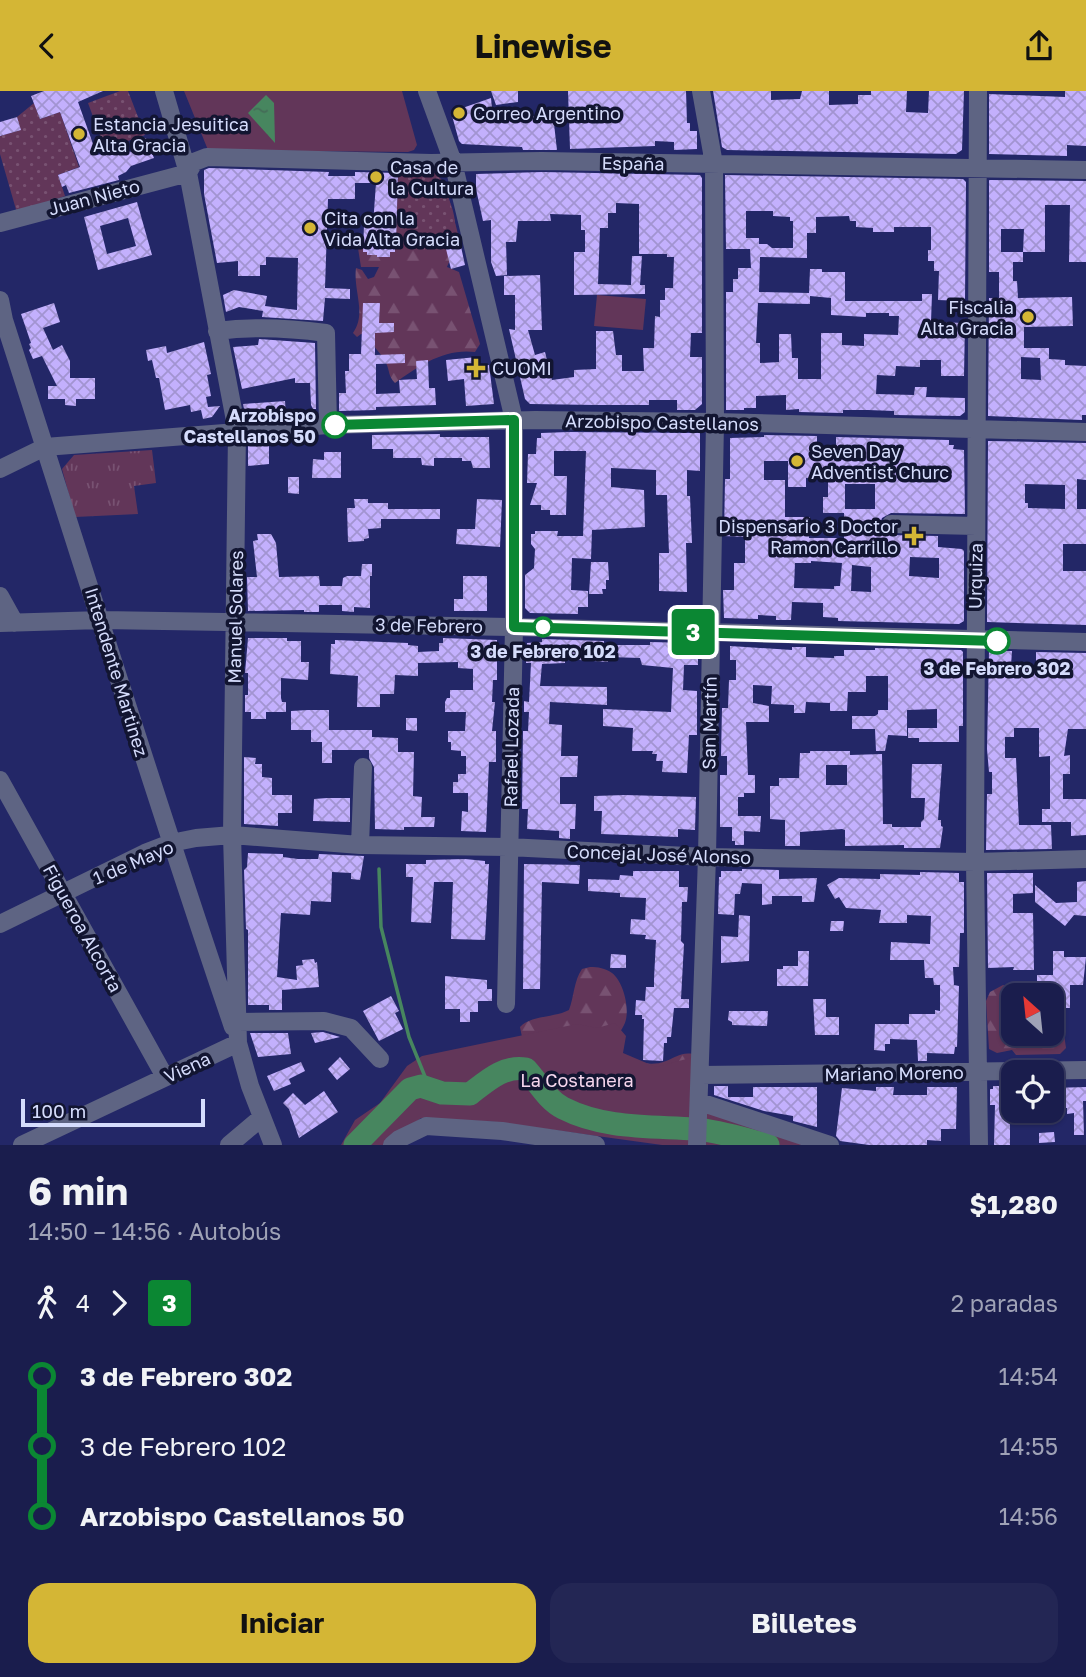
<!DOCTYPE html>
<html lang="es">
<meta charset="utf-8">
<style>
body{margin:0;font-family:"Golos Text",sans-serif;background:#232654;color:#f1f3f6;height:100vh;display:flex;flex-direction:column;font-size:26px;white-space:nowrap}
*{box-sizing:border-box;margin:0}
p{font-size:23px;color:#9fa2b6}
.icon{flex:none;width:38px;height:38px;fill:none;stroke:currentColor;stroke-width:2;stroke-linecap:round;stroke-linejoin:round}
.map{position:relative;height:1054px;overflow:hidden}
.sheet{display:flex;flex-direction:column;background:#1a1d4d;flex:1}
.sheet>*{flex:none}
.badge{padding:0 14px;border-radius:5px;font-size:24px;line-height:46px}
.needle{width:46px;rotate:333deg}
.fabs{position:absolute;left:1001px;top:892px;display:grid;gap:14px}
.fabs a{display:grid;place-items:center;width:63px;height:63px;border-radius:14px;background:#1a1d4d;box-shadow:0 2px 5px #0004,0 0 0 2px #383b65;font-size:35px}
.scale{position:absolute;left:21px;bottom:18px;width:184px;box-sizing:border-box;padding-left:7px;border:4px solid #d5dcfc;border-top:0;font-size:19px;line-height:24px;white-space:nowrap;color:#d5dcfc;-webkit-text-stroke:5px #121531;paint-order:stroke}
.map>.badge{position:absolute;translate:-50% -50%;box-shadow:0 0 0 4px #fff}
.legs{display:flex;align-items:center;gap:10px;height:77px;padding:0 28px;font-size:23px}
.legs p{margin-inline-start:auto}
.overview{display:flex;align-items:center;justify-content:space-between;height:119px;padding:0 28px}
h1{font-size:38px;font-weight:700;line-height:52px}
.action{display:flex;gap:14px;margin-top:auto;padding:14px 28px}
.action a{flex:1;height:80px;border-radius:21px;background:#d4b635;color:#111;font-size:28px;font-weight:700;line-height:80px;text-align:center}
.action a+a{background:#232654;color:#f1f3f6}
ul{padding:0 28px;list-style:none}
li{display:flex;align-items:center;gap:24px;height:70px;font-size:26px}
li i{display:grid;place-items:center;width:10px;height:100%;margin:0 9px;background:currentColor}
li i::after{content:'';width:18px;height:18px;margin:-9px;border:5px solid;border-radius:50%;background:#1a1d4d}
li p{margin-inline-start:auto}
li:first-child i{background:linear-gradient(#0000 50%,currentColor 0)}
li:last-child i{background:linear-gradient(currentColor 50%,#0000 0)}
header{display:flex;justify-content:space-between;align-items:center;height:91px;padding:0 28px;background:#d4b635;color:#111;font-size:32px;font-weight:700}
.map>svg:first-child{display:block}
.grass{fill:url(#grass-tufts)}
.forest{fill:url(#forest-firs)}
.park{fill:#623659}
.garden{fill:url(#garden-dots)}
.water{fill:url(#water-ripples)}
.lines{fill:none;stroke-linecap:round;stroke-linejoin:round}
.stream{stroke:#47865f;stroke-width:3.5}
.river{stroke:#47865f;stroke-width:23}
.building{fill:url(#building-cross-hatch);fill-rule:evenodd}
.minor{stroke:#5e6483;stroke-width:18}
.line-1-casing{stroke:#fff;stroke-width:16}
.line-1{stroke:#0b8733;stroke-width:10}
.poi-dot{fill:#d4b635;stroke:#121531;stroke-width:2.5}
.stop-1-dot{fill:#fff;stroke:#0b8733;stroke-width:3.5}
.labels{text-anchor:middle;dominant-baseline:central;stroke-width:7;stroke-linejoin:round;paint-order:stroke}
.poi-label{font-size:18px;fill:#d5dcfc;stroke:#121531;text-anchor:start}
.street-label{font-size:18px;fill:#d5dcfc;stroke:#121531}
.stop-label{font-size:18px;font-weight:bold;fill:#d5dcfc;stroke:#121531}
.park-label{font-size:18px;fill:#f6d6ed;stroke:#121531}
</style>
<header><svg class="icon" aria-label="back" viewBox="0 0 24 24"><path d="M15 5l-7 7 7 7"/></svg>Linewise<svg class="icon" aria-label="share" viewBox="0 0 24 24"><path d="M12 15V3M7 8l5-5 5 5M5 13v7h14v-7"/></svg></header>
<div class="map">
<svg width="1086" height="1054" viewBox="0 0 1086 1054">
<defs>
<pattern id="grass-tufts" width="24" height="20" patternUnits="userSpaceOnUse" patternTransform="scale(1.75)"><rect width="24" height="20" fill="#623659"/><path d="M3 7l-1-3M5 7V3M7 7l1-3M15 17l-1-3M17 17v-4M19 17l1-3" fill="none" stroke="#785272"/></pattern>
<pattern id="forest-firs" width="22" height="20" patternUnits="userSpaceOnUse" patternTransform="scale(1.75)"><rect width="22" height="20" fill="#623659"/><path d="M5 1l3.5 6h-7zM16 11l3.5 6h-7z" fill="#785272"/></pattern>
<pattern id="garden-dots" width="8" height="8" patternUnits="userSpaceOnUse" patternTransform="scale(1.75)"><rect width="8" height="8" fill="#623659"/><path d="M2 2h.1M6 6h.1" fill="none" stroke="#785272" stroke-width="1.8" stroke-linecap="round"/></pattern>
<pattern id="water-ripples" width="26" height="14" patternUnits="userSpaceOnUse" patternTransform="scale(1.75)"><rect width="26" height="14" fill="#47865f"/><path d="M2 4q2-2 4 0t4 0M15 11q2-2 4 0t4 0" fill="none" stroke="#446b57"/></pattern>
<pattern id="building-cross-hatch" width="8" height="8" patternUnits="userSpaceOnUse" patternTransform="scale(1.75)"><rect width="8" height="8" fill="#c3b0fd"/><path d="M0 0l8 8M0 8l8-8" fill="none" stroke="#a294d1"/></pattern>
</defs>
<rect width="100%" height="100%" fill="#232767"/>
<path class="grass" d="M152 359 156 392 134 395 138 423 75 426 62 378 74 364Z"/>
<path class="forest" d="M445 101C459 124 458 152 447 176L459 181 480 253 475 261C445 257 418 275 395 292 388 285 390 280 386 272 381 261 371 255 368 243H361L357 246 353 242C367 222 353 200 356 177L362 179 368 188 374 186 379 176H361L358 157H370L395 126 405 125Z
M590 876C598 876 605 877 612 882 624 891 631 921 624 934 619 944 614 947 611 959 629 967 646 978 666 970 677 966 681 961 693 963L691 986 522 946 520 936C531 924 554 927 569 919 574 906 574 889 582 878Z
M1003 894 1033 902 1035 905H1013V943H1052V926L1066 929 1064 943 1066 957 1060 963 1016 964 1012 959 997 962 989 958 986 910 990 901Z"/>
<path class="park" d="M184 0H402L417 54 414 59 408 61 208 59Z
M597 204 646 208 643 239 594 235Z
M615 932 626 945 623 962 656 976 694 966V1008L815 1054H662L496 1031 421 1027 388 1054H341L355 1029 380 1012 407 975 422 965 577 933 597 937Z"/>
<path class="garden" d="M120 0H128L145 44 105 58 88 12Z
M34 12 40 28 60 21 79 76 58 84 65 105 17 122 0 63V45L20 39 17 26Z
M398 80 435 82 445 92 460 151 425 159 414 153 396 152Z"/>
<path class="water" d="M266 4 274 12 275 52 248 22Z"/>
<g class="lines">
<path class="stream" d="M379 778 381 836 409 946 430 998"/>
<path class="river" d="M355 1054 410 998 421 995 442 1002 470 1003C487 990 504 974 526 978 538 991 547 1009 563 1017 604 1038 650 1035 695 1038 719 1040 744 1048 768 1054"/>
</g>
<path class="building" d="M44 0H103L78 11 97 64 120 58 139 63 135 51 146 47 154 67 131 75 126 81 118 85 119 89 69 102 66 94 62 96 58 84 80 76 60 21 40 28 31 5Z
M491 0H518V11L496 14Z
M568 0H686L687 32H690V40H697V58L674 59V51L655 50V55L570 58Z
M713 0H771V9L800 8 802 0H829V14L858 13V4H871V0H907L906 21 928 22 929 0H964L962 59 956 63 727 59 722 56Z
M1065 0H1086V55L1067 54V65L989 63V3L1065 6Z
M491 7 493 27 553 24 557 59H523L522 56 462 53 459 50 451 21Z
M17 26 21 39 0 45V31Z
M209 77 329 81 328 85H355V108H328L325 197 350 198V208L325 207 323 230 262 226 263 220 239 216 226 221 223 204 234 199 267 205 265 215 297 219 298 167 266 166V174H260V185H238V170L217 172 204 103V79Z
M355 81 398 82 396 152H395V161H390V166H377V164H367V161H363L364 134H373L376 92H355Z
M542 81 700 84 702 87V242H691L690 266H702V313L695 319H677V309H649V314H595L530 313 525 308 509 238 515 239V204H504V185L540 184 542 239H528L535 264 545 261 552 289 574 286V279L596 278V240H613L616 264H622V280H644L643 257H654L655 225 660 226V209H665V197H673L674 166H667V163H639V113L616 112V122H608V137H600L598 193 631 194 632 165H642L640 194H645V203L574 204V161H585V139H581V124L550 123 551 130H518L516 151H506L507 184 496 185 491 171V129L483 130 476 98V83Z
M725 84 963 88 966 91 965 210 938 209 939 180H934V170H928V159H931V136H894V141H873V137L856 136V130H850L849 125 816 126V142H807V167L760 166 759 201 809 202 810 178H822V181H845V210H922V203H932L931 231 965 232 964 285H941V269H920V276L896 275 895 285 877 284 876 303 914 304 915 296H927L926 306 965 307V321L960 325 894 324V320L868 319H843V322L799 321V318L786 319V304L756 305V317H744V319H726V201H733V188H738V177H751L750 158H726ZM746 120H773V125L790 126V130H793V157H772L767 153H759V147H746ZM810 205 831 207V224L866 226V222H889V225H899L898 244 864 243V255L842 254V242H821V288H798V267H792L791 243H779V271L760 272V252H756L758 212 810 213Z
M989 89 1086 90V171H1069L1070 114H1045V161H1023V171H1013V190H1017L1018 207 1072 206 1073 235 1024 236V257H1049V268L1065 269V274L1086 275V324H1082V329L988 325 989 207H999V181H989ZM1001 138H1024L1023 161H1001ZM1021 266 1040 267 1041 289 1021 288Z
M137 111 152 164 98 179 84 126ZM128 127 136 155 107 163 100 135Z
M460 151 465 174 451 178 445 154Z
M54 212 60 231 43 237 53 259 62 254 70 270V287H95V308H76V315L65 314V308H48V295H57L42 265 33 268 29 259 31 257 29 253 31 252 21 223Z
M363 212H380L379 232H394V241L375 242V264L405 263V272L376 273V303L400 302 399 289 417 288 416 270 428 269 429 297H435L436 314 376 316V319L339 320V302H346L345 280H349V263H361Z
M259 248 315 252 316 318H313L311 314 310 292H295V287L242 298 233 256 258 254Z
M204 251 211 283 207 284 211 305 206 306 208 316 220 315 212 326 203 328 201 319 191 321 190 314 165 319 159 287H156L152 269 148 270 146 259 166 255 167 262Z
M477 266 478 275 489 274 494 313 466 315 464 288 448 290 446 269Z
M285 310 286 323 248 326 245 323 243 313Z
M568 341 700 342V380L687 379V405H690L692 452H686L687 501 659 500V462H669L668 436 667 404H656V379L611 377V396L644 399 645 436 592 439 591 468 572 467 571 499 588 500V516H578V523L530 522 525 517V484L534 477 535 458 531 453V443H535V440H558L557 445H583L586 360H554V385H567L566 424H550V419H541V414H530L537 392H527L528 363H536L537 347H541V342Z
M440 343V346H489L490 377H473L471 370H462V367H434V375L422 374 421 367H393V358H372V344Z
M764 344 817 345V366L836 367V346L949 349V354H954L953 358 964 359 965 423 891 422 882 427 880 433 881 439 890 444 938 445V456L962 458 964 460V530L959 533 838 530V527L823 526V512L792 511 791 529H776V525L758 524V528L724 527 723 499H734V472H745V446L724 445 725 388H730V347L764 346ZM764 370H788V396H806V387L828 388V406H823V422H844V447H809L810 426H785V389H764ZM845 393H875V418H845V421ZM910 466 939 467V487L909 485ZM811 470 842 472 840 495H834V498L794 497 795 472H811ZM852 474 871 476V501L851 500Z
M988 350 1086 352V389L1077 388V418H1086V453H1063V480H1086V534L987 531ZM1025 393 1065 394V418L1028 417V412H1025Z
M248 354H269V373L248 375Z
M324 361H341V387H312L313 368 324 369Z
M288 386H299V403L288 402Z
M354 408H368V412H388V418H440V428H381V437L368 438 369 447 364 448V450L348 451 347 417H355Z
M477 408 502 409 500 456 456 453 457 438H475Z
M257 443H271L276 452 279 486 319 485 320 495H342L343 487 347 485H370V517L354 516V521L342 520V514H319V521H304V519L248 520 247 486H257L253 450 258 449Z
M591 471H608L609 489H606V498H602L603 503H589Z
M362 473H372V485H361Z
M463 485H487V520H454V508H463Z
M248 547H287V550H301V571H309L308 589 281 587V607L282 611H286V621H266V628H251V621H245V604H248V582H245Z
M443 547 497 549V589H493L492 611H495L492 640H496V671H489L486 741 461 740 462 720 468 721V702H453V691H458V683H466V665H461V660L451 659V651H448V640H465L466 621H445V611L447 607H450V599H473V578L458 577V571L418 572V585L395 584 394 603H380V616H357L358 585 330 583 331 553H335V549L408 552V554L418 555V561L439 560V552H443Z
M542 548 604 550V554H650V551L693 552 698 557V574H684L683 599 697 600V644H689L687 682 662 681 663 670H656L657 663H652L653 660H632L633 637 603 635V618L671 621 673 577 642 574 640 567 608 566V571L565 568V572L542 573 540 595 607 596V614L550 611 549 633 562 634 561 665H578L577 686H560V713H576L575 738H570V748L559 747V740L527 738 528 718H522L523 640H528L529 621H524V610L529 611 531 572H526L527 552 542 551Z
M730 555 792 559V556H806V566L834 567V565H844V559H875V557L961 559 963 561V635H959V651H919V647H908V637H937V618L907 619V645L888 644 885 660H876L875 638H852V625H875L878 623V619H888V585H866V601H848L847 620H830V612L806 611 805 622H794V614L771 613 772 595 753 594V612L769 615V631H746L748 684H755V702H744V706H738V725H761L760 741 744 740V754H735V750H732V736H720V684H727V665H721L722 617H728L729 589H736V569H730Z
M989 560H1012L1011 575 1036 576V561L1086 562V638H1068L1064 665 1070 664V683H1063V708H1086V744L1071 745V731H1042V718H1050V665L1039 666V637H1014V646H1005V667H1016L1019 734H1051L1052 758 986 759 987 703H992V681H989L987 658Z
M308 619H329V639H372V646L398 647V661H414L413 705 422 706 421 726H435L434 736H404V739L375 738 374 676 369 667V659H332V672H322V651H311V639H291V620Z
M406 627H417V640L406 639Z
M810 660H850V664L882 663 883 733H892V736H921V731L924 728 925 707H911L912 673H942L938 729H941V735L943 736 940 757H904V754L845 755V739L842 738 800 741V755H785V729L770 728V695H779V687H799L800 662H810ZM826 674H847V694H826Z
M244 666 256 667 255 673H262V686L272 687V704H292V722H278V735L244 733Z
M625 704 696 706 695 739 678 738V746L601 743 602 720H594V705Z
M327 707H350V731L313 730 314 708Z
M248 762 283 763V766L298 768H318L319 763 364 765 360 789 351 788V782L332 781 331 811 311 810 310 824 281 822 277 886 297 889 296 875 303 874 302 869 314 868 315 872 317 871 319 896 282 899V919H269V914H248V839L246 838 244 779 247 776Z
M465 768 485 770V773H489L485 849 451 848 453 791H434L431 832 411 831 413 786H406V773H426V769Z
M524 773 580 774 579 793 542 791 540 898H523Z
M742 778 779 779V788L817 787 814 811H802V805H772V813L762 814V793L742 792 740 803H735L734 824 718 823 719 786H721V780H742Z
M633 780H679V796H688L687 811H682L681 850 684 853 681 908H689V917H674L671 946H667V952H664L663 970 643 969 644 928H642V924H635L636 909 645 910 646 896H654V888L656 849 645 848 646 844 630 843 631 828 645 829 646 807 620 806V802L588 800V788L619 789 620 784 633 785Z
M920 781 959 782V791H964V842H960L959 876H953L954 894 959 895 957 956H955L954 963 927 962V970H918L917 949 890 948V953H885V960L874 959 875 933H909V923H935V919L940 920V894H934L933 887H925L924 869H890L891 851 930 853 931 825 907 824V832H879L881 819 846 817 839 806 835 808 827 794 839 787 880 788V783L920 784Z
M987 782H1033V802L1013 803V822H1033L1034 879H1013L1014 876 988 877Z
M1086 790V825L1074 824 1065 835 1035 811V794L1056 812 1077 811V791Z
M739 824 750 825 749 870 721 872V845L738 846Z
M831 830H844L843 840H830Z
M798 860H809L808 895H777V878H783V875H798Z
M1053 860H1064V866H1086L1083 894H1070V917H1052V905H1037V884H1053Z
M611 863 626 864V877H610Z
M445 885 487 889V898H492V910H478V921H470V931H460V918H445Z
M391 905 399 920 395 922 403 938 379 950 363 920Z
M813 908H826V926H839V944H815Z
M729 920H768L767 935 732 934V931L728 929Z
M323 941 340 946 315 952 311 942Z
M250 942H288L291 963 258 966Z
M340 966 350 978 337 989 328 978Z
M301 971 305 980 289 988 291 993 274 1000 267 985Z
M714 995H728V1006H753V996H817V1036L793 1030V1025L764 1020 714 1004Z
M993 995H1009L1012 1027H1010V1054H994L995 1014H990V998H993Z
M876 996H894L893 1004H927V996H957L956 1038H941V1050L927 1049V1054H869L840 1050 836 1045 842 997 876 1000Z
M1086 996V1010H1083L1084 1044H1074V1022L1067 1023V1017H1061L1060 1010H1052V997Z
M324 1000 338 1021 299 1047 289 1018 283 1012 293 1002 305 1014Z
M1054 1041 1055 1051 1039 1052V1042Z"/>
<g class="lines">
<path class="minor" d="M164 0 188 82 237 340 232 744 238 952 250 995 273 1054
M427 0 453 71 514 329V536L506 913
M978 0 975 771 979 1054
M188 82 194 71 207 66 431 72 542 70 1086 79
M0 132 188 82
M0 209 4 229C80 465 153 701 233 936
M217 240C255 235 289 237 326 242L328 334
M0 378 45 356 328 334 535 329 715 331 1086 341
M891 433 976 435
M0 505 15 532
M0 532 102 529 514 536 1086 551
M0 689 165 986
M360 754 363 676
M0 833 145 762 171 752 196 747 232 744 360 754 508 756 707 766 975 771 1086 768
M238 931 324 930 351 937 380 968
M701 984 1086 979
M700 1011 830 1054
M22 1054 238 952
M229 1054 261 1027
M392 1054 399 1048 426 1035 502 1040 596 1054
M697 1054 707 766 715 331 714 73 701 0"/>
</g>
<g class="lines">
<g class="line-1-casing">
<path id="line-1" d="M335 334 514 329V536L997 550"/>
</g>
<use href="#line-1" class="line-1"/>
</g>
<g class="poi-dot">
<circle cx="459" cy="22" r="7"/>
<circle cx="79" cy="43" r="7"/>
<circle cx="376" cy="86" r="7"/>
<circle cx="310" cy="137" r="7"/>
<circle cx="1028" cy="226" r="7"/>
<path d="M472.5 266.5h7v7h7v7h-7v7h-7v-7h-7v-7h7z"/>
<circle cx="797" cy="370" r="7"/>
<path d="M910.5 434.5h7v7h7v7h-7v7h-7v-7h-7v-7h7z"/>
</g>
<g class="stop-1-dot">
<circle cx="335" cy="334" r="12"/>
<circle cx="543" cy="536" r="9"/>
<circle cx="997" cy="550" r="12"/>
</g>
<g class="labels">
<g class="poi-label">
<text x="473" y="22">Correo Argentino</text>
<text x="93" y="33">Estancia Jesuitica<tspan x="93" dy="21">Alta Gracia</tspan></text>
<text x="390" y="76">Casa de<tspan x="390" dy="21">la Cultura</tspan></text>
<text x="324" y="127">Cita con la<tspan x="324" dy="21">Vida Alta Gracia</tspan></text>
<text x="1014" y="216" text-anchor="end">Fiscalia<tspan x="1014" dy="21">Alta Gracia</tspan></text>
<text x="492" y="277">CUOMI</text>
<text x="811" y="360">Seven Day<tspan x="811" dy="21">Adventist Churc</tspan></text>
<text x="898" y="435" text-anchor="end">Dispensario 3 Doctor<tspan x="898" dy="21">Ramon Carrillo</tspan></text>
</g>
<g class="street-label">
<text transform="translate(633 72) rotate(1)">España</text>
<text transform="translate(94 106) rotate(-15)">Juan Nieto</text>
<text transform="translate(662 331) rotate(1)">Arzobispo Castellanos</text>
<text transform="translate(975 485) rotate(-89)">Urquiza</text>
<text transform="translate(235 526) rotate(-89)">Manuel Solares</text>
<text transform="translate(429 534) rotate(1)">3 de Febrero</text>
<text transform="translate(117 581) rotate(73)">Intendente Martinez</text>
<text transform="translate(709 632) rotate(-89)">San Martín</text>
<text transform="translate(511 656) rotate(-89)">Rafael Lozada</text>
<text transform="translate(659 763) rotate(2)">Concejal José Alonso</text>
<text transform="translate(133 771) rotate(-23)">1 de Mayo</text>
<text transform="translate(83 837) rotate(61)">Figueroa Alcorta</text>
<text transform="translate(187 976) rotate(-25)">Viena</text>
<text transform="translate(894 982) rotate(-1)">Mariano Moreno</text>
</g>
<g class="stop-label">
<text x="316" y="324" text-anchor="end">Arzobispo<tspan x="316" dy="21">Castellanos 50</tspan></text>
<text x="543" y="560">3 de Febrero 102</text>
<text x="997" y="577">3 de Febrero 302</text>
</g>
<g class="park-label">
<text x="577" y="989">La Costanera</text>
</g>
</g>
</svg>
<div class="fabs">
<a><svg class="needle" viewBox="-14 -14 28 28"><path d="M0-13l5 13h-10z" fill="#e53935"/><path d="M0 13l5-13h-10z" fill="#9fa2b6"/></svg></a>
<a><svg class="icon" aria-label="locate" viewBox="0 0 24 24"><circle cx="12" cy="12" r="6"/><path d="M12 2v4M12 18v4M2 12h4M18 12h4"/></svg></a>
</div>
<div class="scale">100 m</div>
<b class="badge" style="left:693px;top:541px;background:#0b8733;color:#fff">3</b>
</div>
<section class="sheet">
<div class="overview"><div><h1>6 min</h1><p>14:50 – 14:56 · Autobús</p></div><b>$1,280</b></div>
<div class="legs"><svg class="icon" aria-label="walk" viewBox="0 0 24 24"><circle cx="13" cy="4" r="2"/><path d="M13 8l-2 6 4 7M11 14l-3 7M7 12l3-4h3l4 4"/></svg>4<svg class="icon" aria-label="forward" viewBox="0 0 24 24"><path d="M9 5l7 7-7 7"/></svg><b class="badge" style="background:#0b8733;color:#fff">3</b><p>2 paradas</p></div>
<ul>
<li><i style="color:#0b8733"></i><b>3 de Febrero 302</b><p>14:54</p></li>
<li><i style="color:#0b8733"></i><span>3 de Febrero 102</span><p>14:55</p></li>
<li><i style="color:#0b8733"></i><b>Arzobispo Castellanos 50</b><p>14:56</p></li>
</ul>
<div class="action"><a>Iniciar</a><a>Billetes</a></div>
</section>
